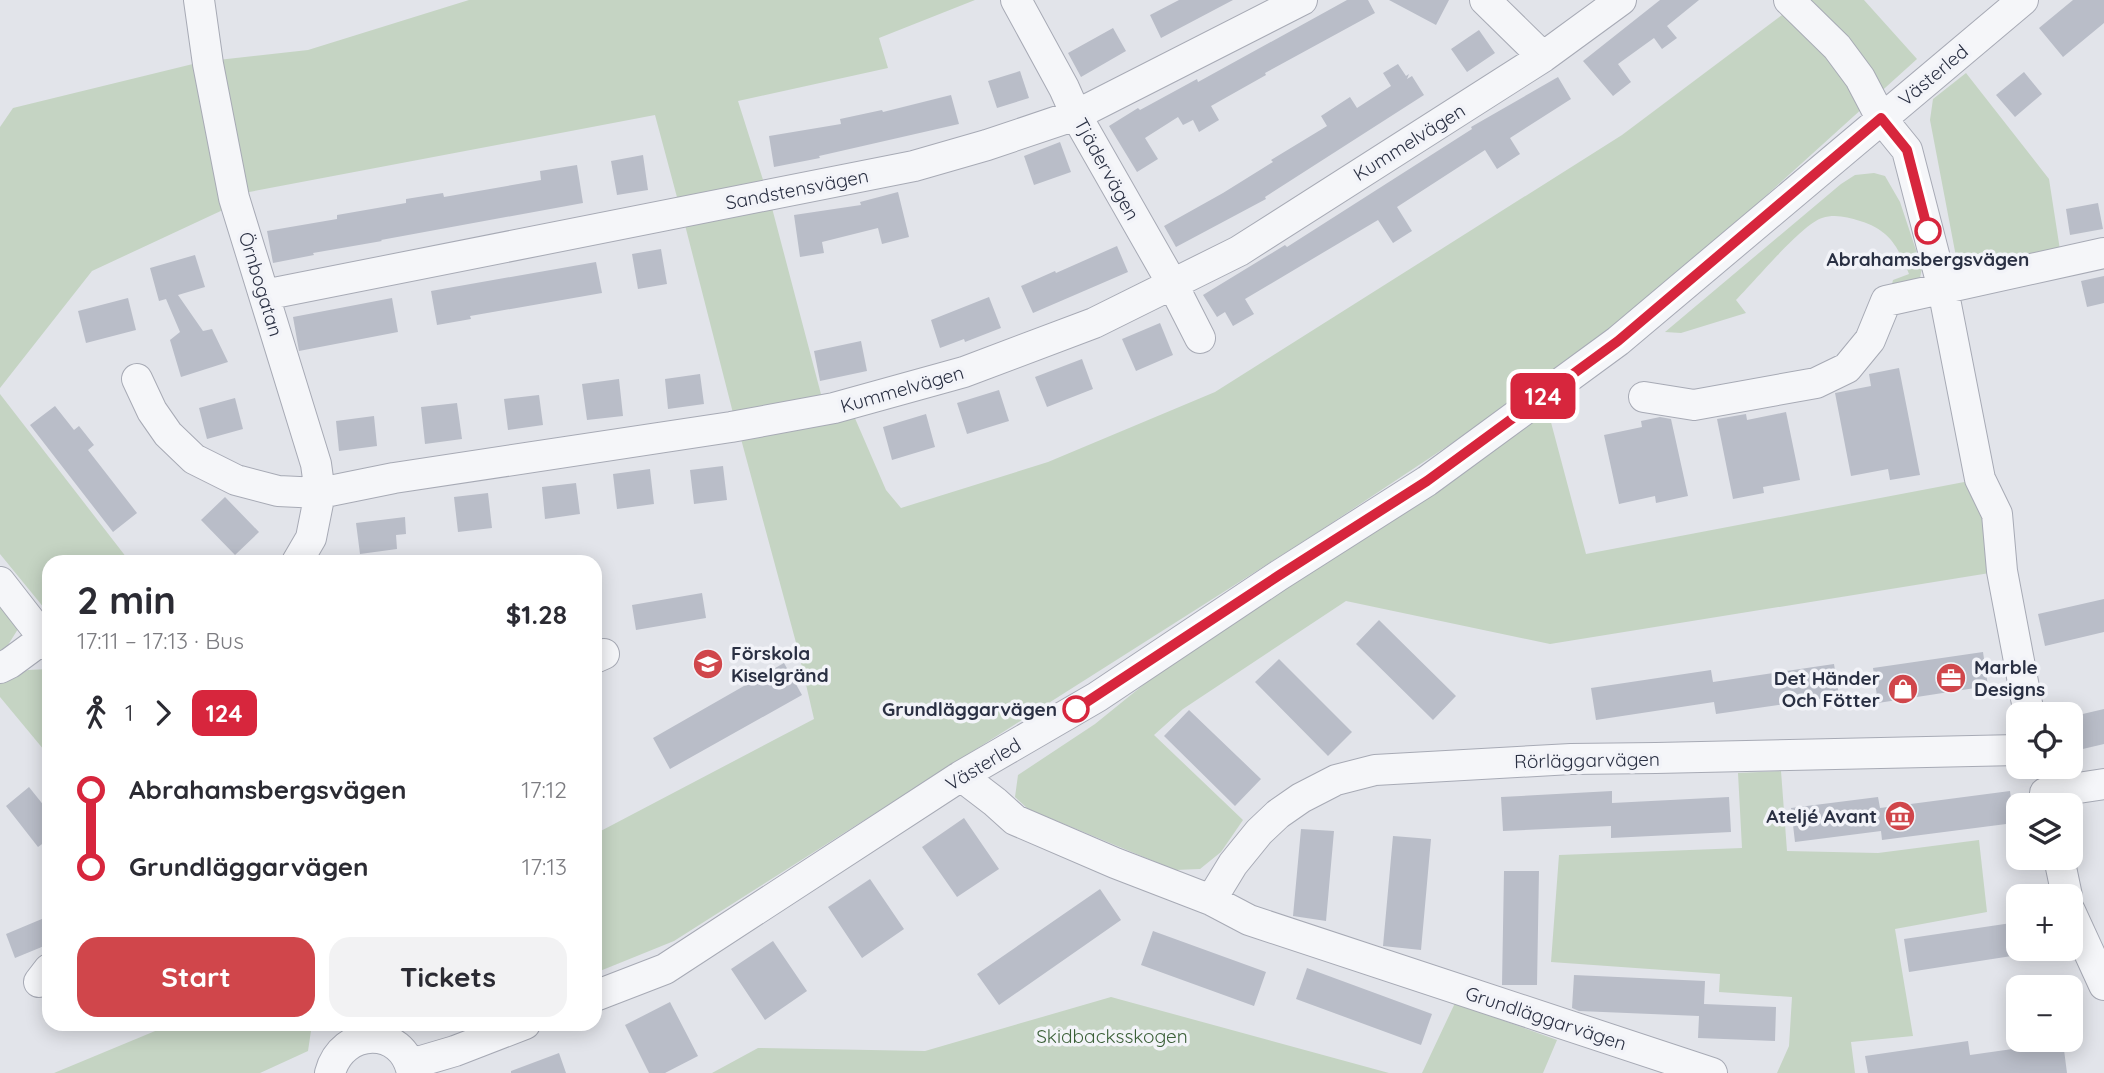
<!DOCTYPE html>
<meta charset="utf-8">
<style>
body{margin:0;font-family:Quicksand,sans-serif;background:#f2f2f3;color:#2b2b33;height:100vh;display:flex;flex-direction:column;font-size:26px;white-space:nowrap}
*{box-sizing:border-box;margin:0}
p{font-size:23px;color:#7c7c81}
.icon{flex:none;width:38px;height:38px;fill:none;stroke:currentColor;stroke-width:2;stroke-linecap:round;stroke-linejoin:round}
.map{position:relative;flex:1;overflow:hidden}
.side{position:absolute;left:42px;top:555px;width:560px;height:476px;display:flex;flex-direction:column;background:#fff;border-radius:21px;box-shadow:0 4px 18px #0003}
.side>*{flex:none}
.badge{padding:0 14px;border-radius:10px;font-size:24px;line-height:46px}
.tools{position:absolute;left:2006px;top:702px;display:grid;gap:14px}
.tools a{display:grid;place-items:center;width:77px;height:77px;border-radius:14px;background:#fff;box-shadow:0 4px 18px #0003;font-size:35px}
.map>.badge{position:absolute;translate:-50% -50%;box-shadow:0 0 0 4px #fff}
.legs{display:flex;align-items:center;gap:10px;height:77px;padding:0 35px;font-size:23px}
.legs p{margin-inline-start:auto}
.head{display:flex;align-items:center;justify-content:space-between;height:119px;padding:0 35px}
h1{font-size:38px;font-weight:800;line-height:52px}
.primary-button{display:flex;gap:14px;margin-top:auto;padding:14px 35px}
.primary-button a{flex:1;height:80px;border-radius:21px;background:#d0464b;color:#fff;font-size:28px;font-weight:800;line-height:80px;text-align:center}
.primary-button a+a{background:#f2f2f3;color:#2b2b33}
ul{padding:0 35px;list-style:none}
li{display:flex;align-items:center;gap:24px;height:77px;font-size:26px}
li i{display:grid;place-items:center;width:10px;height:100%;margin:0 9px;background:currentColor}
li i::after{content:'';width:18px;height:18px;margin:-9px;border:5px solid;border-radius:50%;background:#fff}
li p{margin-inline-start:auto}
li:first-child i{background:linear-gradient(#0000 50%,currentColor 0)}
li:last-child i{background:linear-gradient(currentColor 50%,#0000 0)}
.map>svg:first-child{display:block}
.green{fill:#c5d4c3}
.building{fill:#b9bdc8}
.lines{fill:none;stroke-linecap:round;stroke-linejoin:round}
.minor-casing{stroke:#a7aab5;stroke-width:32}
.minor{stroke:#f5f6f9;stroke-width:30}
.line-1-casing{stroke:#fff;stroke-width:16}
.line-1{stroke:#d7263d;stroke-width:10}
.stop-1-dot{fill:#fff;stroke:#d7263d;stroke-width:3.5}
.labels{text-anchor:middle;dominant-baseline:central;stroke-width:7;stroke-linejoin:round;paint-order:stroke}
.street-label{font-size:19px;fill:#2a3043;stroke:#f2f3f8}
.stop-label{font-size:19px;font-weight:bold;fill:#2a3043;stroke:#f2f3f8}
.poi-label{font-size:19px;font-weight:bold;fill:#2a3043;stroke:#f2f3f8;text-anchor:start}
.park-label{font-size:19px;fill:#3a5f37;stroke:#f2f3f8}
</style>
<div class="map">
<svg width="2104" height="1073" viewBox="0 0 2104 1073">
<rect width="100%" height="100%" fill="#e2e4ea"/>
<path class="green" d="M469 0H975L879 38 888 68 738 101 764 183 678 201 655 115 244 193 218 60 308 50Z
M1802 0H1864L1917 59 1603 343 1318 532 674 941 595 973V834L814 719 798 650 741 439 854 416 886 490 901 508 1048 462 1215 392 1622 135Z
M197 63 225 209 92 271 0 388V127L13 108Z
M1966 73 2049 179 2060 250 1958 267 1930 120 1933 99Z
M1874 173 1885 176 1900 202 1922 268 1920 278 1908 284H1892L1893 280 1909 274C1898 247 1890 230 1860 221 1847 217 1835 214 1822 218 1801 225 1754 282 1736 300L1746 313 1681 333 1665 332 1841 184 1855 175Z
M772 208 822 398 733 413 685 225Z
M0 394 130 562H49V614L0 554Z
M1544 396 1586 554 1980 479 2002 571 1550 644 1346 601 1183 709 1154 735 1243 820 1221 852 1200 869 1175 870 1028 809 1015 797 1018 775 1095 724 1278 576Z
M0 606 18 629 3 653 0 654Z
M49 669V756L0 697V683L28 670Z
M1781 771 1787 851 1878 853 1979 840 1987 912 1895 929 1913 1036 1851 1042 1855 1073H1777L1789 1046 1792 997 1719 992 1720 974 1551 962 1559 855 1742 848 1738 773Z
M1111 997 1389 1073H712L758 1048 925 1051Z
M1455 1003 1557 1040 1543 1073H1422Z
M172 1024H312L308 1051 260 1073H54Z"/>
<path class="building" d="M1179 0H1233L1161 38 1150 15Z
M1347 0H1368L1375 13 1265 73 1266 75 1211 106 1219 120 1199 132 1193 120 1183 125 1178 117 1145 138 1158 159 1137 172 1109 126 1138 108 1140 110 1197 79 1198 82Z
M1389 0H1449L1436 25Z
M1660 0H1699L1667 26 1677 38 1662 49 1654 38 1618 64 1631 82 1613 96 1583 61Z
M2073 0H2104V23L2063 57 2039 28Z
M1113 28 1126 51 1081 77 1068 53Z
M1479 30 1495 53 1467 72 1451 49Z
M1398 64 1406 76 1409 74 1407 79 1412 76 1424 95 1265 197 1266 199 1176 247 1164 226 1223 193 1273 162 1271 160 1327 126 1321 116 1350 97 1357 108 1391 86 1383 73Z
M1020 71 1029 98 997 108 988 81Z
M2024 72 2042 94 2015 117 1996 95Z
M1558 77 1571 99 1510 138 1520 154 1497 169 1485 150 1397 207 1412 231 1393 243 1378 220 1245 299 1254 314 1233 326 1225 312 1217 317 1203 295 1285 245 1287 247 1472 129 1471 127Z
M951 95 959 124 819 156 820 158 774 167 769 136 841 124 840 119 882 110 883 112Z
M1060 142 1071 172 1034 185 1024 156Z
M643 155 648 190 617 195 611 161Z
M577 165 583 203 381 240 382 241 313 253 314 255 273 263 267 231 337 219V215L406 203V199L443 193 444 197 541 180 540 171Z
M898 192 909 237 882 244 878 228 822 242 824 253 800 257 794 215 861 205 860 202Z
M2098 203 2103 229 2070 235 2066 209Z
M1117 246 1128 272 1033 313 1021 286 1055 271 1056 273Z
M661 249 667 284 638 289 632 254Z
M195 255 205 287 178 295 203 331 212 329 228 362 181 377 170 340 180 332 166 299 159 301 150 268Z
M596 262 602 293 470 316 471 319 437 325 431 291Z
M2104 276V303L2087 307 2081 281Z
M989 297 1001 328 965 342 964 339 940 348 931 320Z
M128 298 136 330 86 343 78 311Z
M392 298 398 332 299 351 293 317Z
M1160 323 1173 355 1136 371 1122 339Z
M861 341 867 371 820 381 814 351Z
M1082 359 1093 389 1047 407 1035 377Z
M1899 368 1920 475 1890 480 1888 469 1851 476 1835 393 1871 386 1869 374Z
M700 374 704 404 668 409 665 379Z
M619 379 623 416 587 420 582 384Z
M999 390 1009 421 967 434 957 403Z
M539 395 543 425 508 430 504 399Z
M235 398 243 429 207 439 199 408Z
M457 403 462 439 425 444 421 407Z
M55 406 74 430 79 426 94 445 88 450 137 513 113 532 30 425Z
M1786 412 1800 480 1763 487 1764 493 1733 499 1717 419 1746 414 1747 420Z
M926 414 935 447 892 460 883 427Z
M374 416 377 446 339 451 336 421Z
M1660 417 1671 419 1688 496 1656 503 1655 496 1619 504 1604 435 1642 427 1641 421Z
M723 466 727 500 694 504 690 470Z
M650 469 654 504 617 509 613 474Z
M576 483 580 514 545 519 542 487Z
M488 493 492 528 458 532 454 497Z
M225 497 259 532 235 555 201 520Z
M405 517 406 534 396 535 397 549 360 554 356 523Z
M702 593 706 618 636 630 632 605Z
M2104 599V632L2045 646 2038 614Z
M1379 620 1456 696 1433 720 1356 644Z
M1983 652 1988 686 1878 703 1873 668Z
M1279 659 1352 732 1328 756 1255 682Z
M784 663 802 695 670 769 653 738Z
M1834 664 1839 696 1716 714 1714 702 1596 720 1591 688 1711 670 1713 682Z
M2104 709V744L2070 752V717Z
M1189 710 1261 779 1235 806 1164 736Z
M29 787 49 812V839L38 847 6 806Z
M1612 791V803L1729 797 1731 832 1611 838V826L1503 831 1501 797Z
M2010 791 2014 823 1882 840 1881 831 1795 842 1791 808 1878 797 1880 808Z
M964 818 999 869 957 897 922 847Z
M1301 829 1334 831 1326 921 1293 916Z
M1393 836 1431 839 1421 950 1383 946Z
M1504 871H1539L1537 985H1502Z
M870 879 904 929 862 958 828 907Z
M1100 889 1121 920 999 1005 977 974Z
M49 916V944L15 958 6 934Z
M2018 922V955L1909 972 1904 939Z
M1153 931 1266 972 1254 1006 1141 965Z
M773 941 807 991 765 1020 731 969Z
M1307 968 1432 1014 1421 1045 1296 999Z
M1574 975 1705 981 1704 1004 1776 1007 1775 1041 1698 1038 1699 1016 1579 1011 1572 1008Z
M670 1002 698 1056 665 1073H649L625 1025Z
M1968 1041 1970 1055 2063 1042 2067 1073H1868L1865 1056Z
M559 1053 566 1073H511V1071Z"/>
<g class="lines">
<g class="minor-casing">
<path id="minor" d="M199 0 208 64 234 198 316 464 320 493 311 538 297 562
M1016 0 1064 88 1076 115 1173 285 1200 338
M1485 0 1543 57
M1789 0 1837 47 1860 78 1881 118 1907 150 1943 289 1980 479 1997 514 2002 571 2029 714
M264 295 914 166 987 145 1076 115 1302 0
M137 379 152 411 168 434 194 459 236 480 278 491 320 493 394 478 731 427 834 408 964 372 1094 323 1239 251 1543 57 1621 0
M1644 397 1694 405 1816 383 1847 368 1870 340 1886 301 2104 253
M0 582 49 645
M595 658 604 654
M0 668 10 663 44 638
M961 776 995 802 1015 820 1115 863 1211 900 1249 920 1712 1073
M2045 793 2104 784
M2059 858 2067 896
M1211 900 1233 864 1259 832 1278 814 1301 798 1336 780 1375 770 1571 759 1656 758 2018 750
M2070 911 2104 985
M39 982 49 969
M595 996 665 969 961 776 1097 697 1278 576 1427 481 1618 341 2023 0
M411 1064 455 1051 525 1024
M330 1073C342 1027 403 1025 412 1073"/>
</g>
<use href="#minor" class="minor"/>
</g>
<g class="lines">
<g class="line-1-casing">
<path id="line-1" d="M1076 709 1278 576 1427 481 1618 341 1881 118 1907 150 1928 231"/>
</g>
<use href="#line-1" class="line-1"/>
</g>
<defs>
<g id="school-disc" transform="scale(1.575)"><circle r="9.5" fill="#d0464b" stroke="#f2f3f8"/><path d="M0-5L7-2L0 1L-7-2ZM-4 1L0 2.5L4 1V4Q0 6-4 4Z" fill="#fff"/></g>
<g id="office-disc" transform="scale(1.575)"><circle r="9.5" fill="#d0464b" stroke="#f2f3f8"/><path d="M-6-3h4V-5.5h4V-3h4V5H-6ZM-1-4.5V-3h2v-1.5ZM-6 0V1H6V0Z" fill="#fff"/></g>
<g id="shop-disc" transform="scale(1.575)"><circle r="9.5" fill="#d0464b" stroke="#f2f3f8"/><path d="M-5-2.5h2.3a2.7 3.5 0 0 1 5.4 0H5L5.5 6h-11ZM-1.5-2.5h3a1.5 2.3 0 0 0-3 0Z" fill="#fff"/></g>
<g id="museum-disc" transform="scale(1.575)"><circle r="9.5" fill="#d0464b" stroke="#f2f3f8"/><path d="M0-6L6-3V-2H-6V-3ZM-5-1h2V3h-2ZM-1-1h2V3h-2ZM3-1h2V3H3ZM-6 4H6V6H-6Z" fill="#fff"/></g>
</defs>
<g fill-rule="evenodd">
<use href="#school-disc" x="708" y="664"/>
<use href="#office-disc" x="1951" y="678"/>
<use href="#shop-disc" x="1903" y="689"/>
<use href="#museum-disc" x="1900" y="816"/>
</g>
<g class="stop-1-dot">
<circle cx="1928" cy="231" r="12"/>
<circle cx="1076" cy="709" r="12"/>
</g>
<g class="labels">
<g class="street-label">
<text transform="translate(1933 75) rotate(-40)">Västerled</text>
<text transform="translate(1409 142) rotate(-32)">Kummelvägen</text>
<text transform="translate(1107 169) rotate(61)">Tjädervägen</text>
<text transform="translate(797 189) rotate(-11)">Sandstensvägen</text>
<text transform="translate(261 284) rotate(73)">Örnbogatan</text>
<text transform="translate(902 389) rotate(-16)">Kummelvägen</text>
<text transform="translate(1587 760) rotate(-1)">Rörläggarvägen</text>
<text transform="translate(983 764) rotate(-31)">Västerled</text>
<text transform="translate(1546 1018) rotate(18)">Grundläggarvägen</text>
</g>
<g class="stop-label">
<text x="1928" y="259">Abrahamsbergsvägen</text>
<text x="1057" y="709" text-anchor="end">Grundläggarvägen</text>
</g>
<g class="poi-label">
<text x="731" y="653">Förskola<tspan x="731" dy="22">Kiselgränd</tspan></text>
<text x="1974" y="667">Marble<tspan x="1974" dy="22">Designs</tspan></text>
<text x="1880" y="678" text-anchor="end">Det Händer<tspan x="1880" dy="22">Och Fötter</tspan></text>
<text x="1877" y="816" text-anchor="end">Ateljé Avant</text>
</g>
<g class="park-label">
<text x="1112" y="1036">Skidbacksskogen</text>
</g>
</g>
</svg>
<div class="tools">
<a><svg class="icon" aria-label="locate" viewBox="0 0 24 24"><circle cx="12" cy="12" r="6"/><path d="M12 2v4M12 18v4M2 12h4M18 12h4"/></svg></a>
<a><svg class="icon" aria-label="layers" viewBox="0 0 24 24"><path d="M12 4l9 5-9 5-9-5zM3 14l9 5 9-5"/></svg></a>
<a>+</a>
<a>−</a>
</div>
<b class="badge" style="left:1543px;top:396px;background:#d7263d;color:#fff">124</b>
<section class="side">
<div class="head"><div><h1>2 min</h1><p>17:11 – 17:13 · Bus</p></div><b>$1.28</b></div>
<div class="legs"><svg class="icon" aria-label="walk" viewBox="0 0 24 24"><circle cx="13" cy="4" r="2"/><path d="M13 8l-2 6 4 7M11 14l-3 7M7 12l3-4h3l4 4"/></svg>1<svg class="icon" aria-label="forward" viewBox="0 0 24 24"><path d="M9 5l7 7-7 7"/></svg><b class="badge" style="background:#d7263d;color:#fff">124</b></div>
<ul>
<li><i style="color:#d7263d"></i><b>Abrahamsbergsvägen</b><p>17:12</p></li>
<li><i style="color:#d7263d"></i><b>Grundläggarvägen</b><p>17:13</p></li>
</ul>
<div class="primary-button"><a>Start</a><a>Tickets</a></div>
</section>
</div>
